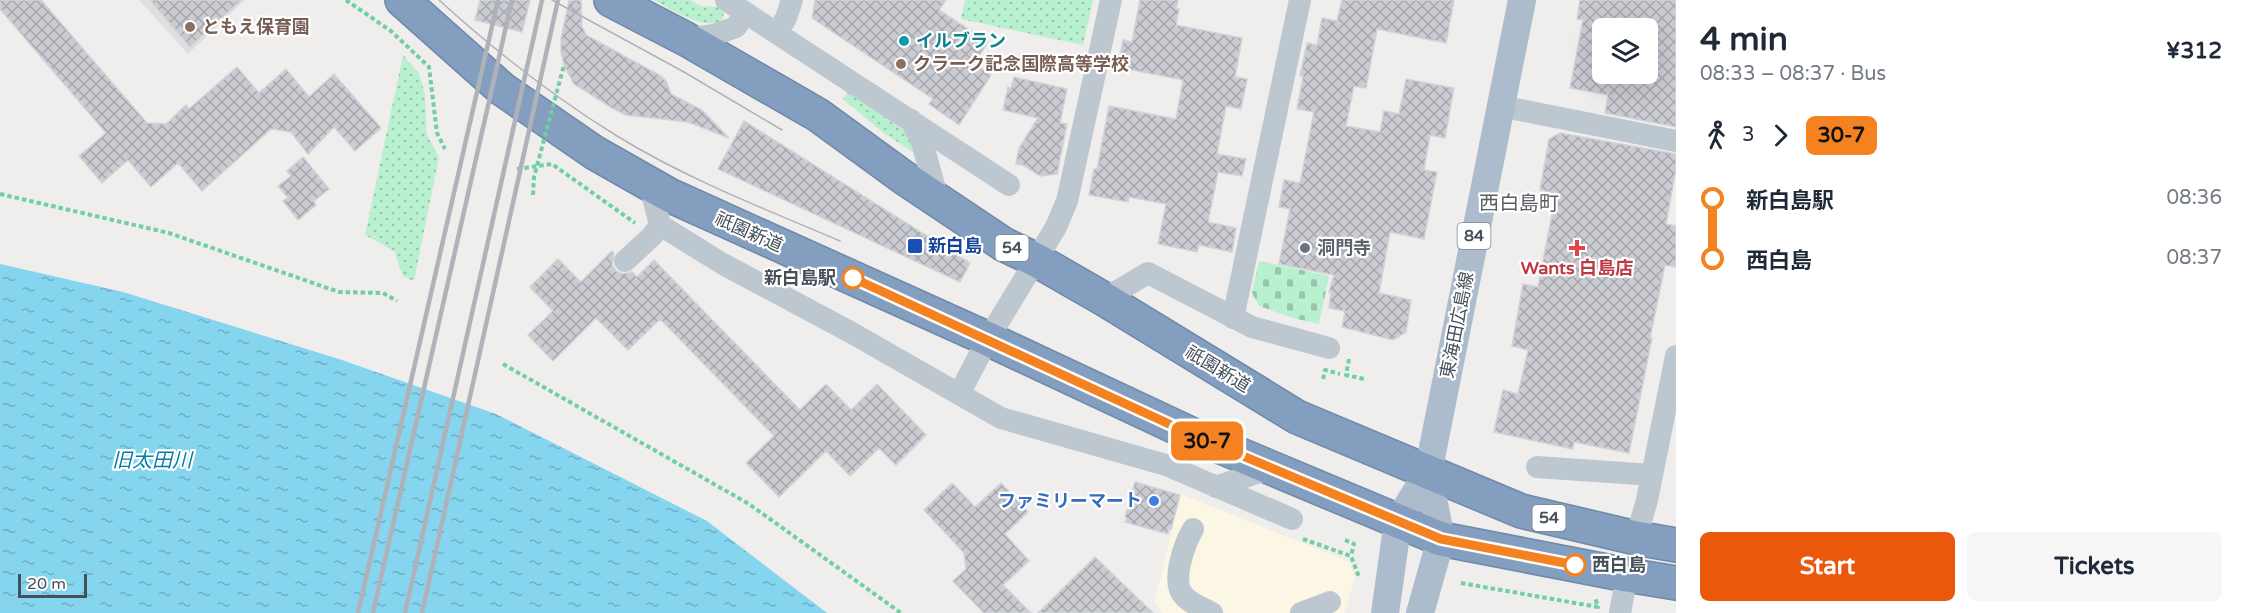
<!DOCTYPE html>
<meta charset="utf-8">
<style>
body{margin:0;font-family:"Varela Round","Noto Sans JP",sans-serif;background:#f6f6f7;color:#1f2937;height:100vh;display:flex;flex-direction:column;font-size:22px;white-space:nowrap}
*{box-sizing:border-box;margin:0}
p{font-size:20px;color:#747a83}
.icon{flex:none;width:33px;height:33px;fill:none;stroke:currentColor;stroke-width:2;stroke-linecap:round;stroke-linejoin:round}
.map{position:relative;flex:1;overflow:hidden}
.drawer{display:flex;flex-direction:column;background:#fff;width:570px}
.drawer>*{flex:none}
.badge{padding:0 12px;border-radius:9px;font-size:21px;line-height:39px}
.buttons{position:absolute;left:1592px;top:18px;display:grid;gap:12px}
.buttons a{display:grid;place-items:center;width:66px;height:66px;border-radius:9px;background:#fff;box-shadow:0 6px 24px #0002;font-size:30px}
.scale{position:absolute;left:18px;bottom:15px;width:69px;box-sizing:border-box;padding-left:6px;border:3px solid #45505b;border-top:0;font-size:16px;line-height:21px;white-space:nowrap;color:#45505b;-webkit-text-stroke:4px #fff;paint-order:stroke}
.map>.badge{position:absolute;translate:-50% -50%;box-shadow:0 0 0 3px #fff}
.legs{display:flex;align-items:center;gap:9px;height:66px;padding:0 24px;font-size:20px}
.legs p{margin-inline-start:auto}
.headline{display:flex;align-items:center;justify-content:space-between;height:102px;padding:0 24px}
h1{font-size:33px;font-weight:800;line-height:45px}
.button{display:flex;gap:12px;margin-top:auto;padding:12px 24px}
.button a{flex:1;height:69px;border-radius:9px;background:#ea580c;color:#fff;font-size:24px;font-weight:800;line-height:69px;text-align:center}
.button a+a{background:#f6f6f7;color:#1f2937}
ul{padding:0 24px;list-style:none}
li{display:flex;align-items:center;gap:21px;height:60px;font-size:22px}
li i{display:grid;place-items:center;width:9px;height:100%;margin:0 8px;background:currentColor}
li i::after{content:'';width:15px;height:15px;margin:-8px;border:4px solid;border-radius:50%;background:#fff}
li p{margin-inline-start:auto}
li:first-child i{background:linear-gradient(#0000 50%,currentColor 0)}
li:last-child i{background:linear-gradient(currentColor 50%,#0000 0)}
main{display:flex;flex:1;min-height:0}
.map>svg:first-child{display:block}
.commercial{fill:#fcf6e5}
.education{fill:#e1dedf}
.grass{fill:url(#grass-dots)}
.cemetery{fill:url(#cemetery-stones)}
.water{fill:url(#water-ripples)}
.building{fill:url(#building-cross-hatch);stroke:#d1d3d9;stroke-width:1.5;fill-rule:evenodd}
.lines{fill:none;stroke-linecap:round;stroke-linejoin:round}
.highway-casing{stroke:#6e89aa;stroke-width:36}
.path{stroke:#70cfa4;stroke-width:4;stroke-dasharray:4.5 3;stroke-linecap:butt}
.minor{stroke:#bdc7d0;stroke-width:22}
.major{stroke:#acbccd;stroke-width:28}
.highway{stroke:#839ebe;stroke-width:33}
.tram{stroke:#afb2b8;stroke-width:1.5}
.rail{stroke:#afb2b8;stroke-width:4.5}
.path-bridge{stroke:#70cfa4;stroke-width:4;stroke-dasharray:4.5 3;stroke-linecap:butt}
.line-1-casing{stroke:#fff;stroke-width:14}
.line-1{stroke:#f58220;stroke-width:9}
.education-dot{fill:#8d6e63;stroke:#fff;stroke-width:2}
.culture-dot{fill:#0f9aa8;stroke:#fff;stroke-width:2}
.transit-dot{fill:#1a4fb4;stroke:#fff;stroke-width:2}
.worship-dot{fill:#6b7280;stroke:#fff;stroke-width:2}
.health-dot{fill:#e0444e;stroke:#fff;stroke-width:2}
.stop-1-dot{fill:#fff;stroke:#f58220;stroke-width:3}
.shop-dot{fill:#3f7fe0;stroke:#fff;stroke-width:2}
.labels{text-anchor:middle;dominant-baseline:central;stroke-width:4.5;stroke-linejoin:round;paint-order:stroke}
.shield{fill:#fff;stroke:#7d848c;stroke-width:1.5}
.shield-label{font-size:16px;font-weight:bold;fill:#45505b}
.education-label{font-size:18px;font-weight:bold;fill:#785e54;stroke:#fff;text-anchor:start}
.culture-label{font-size:18px;font-weight:bold;fill:#0d838f;stroke:#fff;text-anchor:start}
.street-label{font-size:18px;fill:#45505b;stroke:#fff}
.transit-label{font-size:18px;font-weight:bold;fill:#164399;stroke:#fff;text-anchor:start}
.worship-label{font-size:18px;font-weight:bold;fill:#5b616d;stroke:#fff;text-anchor:start}
.health-label{font-size:18px;font-weight:bold;fill:#be3a42;stroke:#fff}
.stop-label{font-size:18px;font-weight:bold;fill:#45505b;stroke:#fff;text-anchor:end}
.shop-label{font-size:18px;font-weight:bold;fill:#366cbe;stroke:#fff;text-anchor:end}
.neighbourhood-label{font-size:20px;fill:#5a5d62;stroke:#fff}
.water-label{font-size:20px;font-style:italic;fill:#087da4;stroke:#fff}
</style>
<main>
<div class="map">
<svg width="1676" height="613" viewBox="0 0 1676 613">
<defs>
<pattern id="grass-dots" width="8" height="8" patternUnits="userSpaceOnUse" patternTransform="scale(1.5)"><rect width="8" height="8" fill="#b9f0d0"/><path d="M2 2h.1M6 6h.1" fill="none" stroke="#98c5ac" stroke-width="1.8" stroke-linecap="round"/></pattern>
<pattern id="cemetery-stones" width="16" height="16" patternUnits="userSpaceOnUse" patternTransform="scale(1.5)"><rect width="16" height="16" fill="#b9f0d0"/><path d="M2 7V4a2 2 0 0 1 4 0v3zM10 15v-3a2 2 0 0 1 4 0v3z" fill="#98c5ac"/></pattern>
<pattern id="water-ripples" width="26" height="14" patternUnits="userSpaceOnUse" patternTransform="scale(1.5)"><rect width="26" height="14" fill="#85d5ee"/><path d="M2 4q2-2 4 0t4 0M15 11q2-2 4 0t4 0" fill="none" stroke="#6fafc4"/></pattern>
<pattern id="building-cross-hatch" width="8" height="8" patternUnits="userSpaceOnUse" patternTransform="scale(1.5)"><rect width="8" height="8" fill="#caccd2"/><path d="M0 0l8 8M0 8l8-8" fill="none" stroke="#a6a8ad"/></pattern>
</defs>
<rect width="100%" height="100%" fill="#f0eded"/>
<path class="commercial" d="M1181 494 1349 562 1355 576 1345 613H1162L1155 601Z"/>
<path class="education" d="M139 0H245L188 54Z"/>
<path class="grass" d="M654 0H690L701 6 718 7 724 12 722 22C699 29 674 10 654 0Z
M965 0H1093L1083 45 961 19Z
M403 55 419 73 425 95 427 135 439 157 414 281 403 276 394 251 365 235Z
M848 91 904 130 911 139 914 153 881 131 843 99Z"/>
<path class="cemetery" d="M1259 261 1329 276 1319 324 1293 318 1259 306 1252 293Z"/>
<path class="water" d="M0 264 123 292 339 359 496 414 707 521 827 613H0Z"/>
<path class="building" d="M0 0H41L147 123 166 124 186 105 189 109 237 67 259 93 286 69 309 97 334 74 381 128 355 151 334 127 308 154 291 132 271 129 202 191 178 163 151 187 128 160 102 183 79 156 106 133 0 9Z
M150 0H241L190 47Z
M480 0H530L522 32 475 20Z
M569 0H581L582 26 586 35 661 76 666 81 671 94 702 110 729 138 688 122 626 115 612 108 574 84 564 65 561 52V39Z
M815 0H946L939 10 988 42 974 64 991 75 959 125 929 104 933 99 812 18Z
M1140 0H1178L1176 9H1179L1176 25 1242 38 1235 77 1247 79 1241 109 1226 106 1217 154 1246 159 1242 176 1218 172 1208 222 1236 228 1232 252 1199 245 1197 252 1158 244 1166 204 1129 197 1128 202 1089 195 1094 169H1097L1109 106 1176 119 1183 80 1118 67 1123 40 1132 42Z
M1342 0H1454L1446 43 1377 29 1366 88 1354 86 1346 126 1380 132 1384 111 1399 114 1406 79 1454 88 1445 138 1430 135 1424 170 1437 172 1424 239 1390 232 1379 293 1411 300 1406 332 1393 340 1342 327 1345 311 1329 308 1331 292H1329L1334 275 1279 264 1290 209 1279 207 1284 180 1300 183 1314 112 1297 109 1303 76H1300L1307 43 1317 45 1322 18 1337 21Z
M1580 0H1676V127L1605 113 1608 95 1570 88 1583 20 1577 19ZM1602 28H1647V74H1602Z
M1014 77 1067 89 1060 123 1067 124 1057 174 1040 176 1023 165 1016 164 1019 148 1038 118 1003 110 1008 87 1011 89Z
M744 121 970 263 960 282 718 169Z
M1560 133 1676 154V169L1666 224 1676 226V267L1665 265 1650 338H1652L1629 453 1574 442 1573 449 1494 432 1503 390 1518 394 1528 350 1512 346 1523 284 1538 287 1556 193 1540 190 1549 139Z
M303 157 329 189 314 201 316 205 298 220 283 201 288 198 278 186 291 176 287 171Z
M612 251 614 254 612 265 616 271 622 274 632 272 637 277 654 260 800 410 826 384 851 410 877 384 926 435 896 465 879 448 850 476 826 451 779 497 746 463 774 436 660 319 628 350 596 318 553 361 528 335 553 311 530 287 558 259 581 282Z
M1135 482 1180 495 1171 529 1169 528 1168 534 1125 522 1127 518 1125 517Z
M952 483 975 507 1001 483 1028 512 1005 534 1029 561 1003 585 1031 613H984L953 581 966 569 964 553 924 510Z
M1095 557 1153 613H1038Z"/>
<g class="lines">
<g class="highway-casing">
<path id="highway" d="M402 0 502 89 595 153 669 195 988 339 1195 436 1441 539 1627 575 1676 583
M611 0 686 39 818 115 903 177 1003 244 1036 260 1104 299 1297 417 1521 511 1636 538 1676 545"/>
</g>
<path class="path" d="M346 0 391 31 429 67 437 133 445 149
M517 169 552 164 635 223
M0 194 169 233 339 292 383 293 397 301
M1349 359 1346 375 1364 379
M503 364 749 504 901 613
M1323 379 1325 370 1340 374
M1303 539 1351 556 1359 577
M1345 540 1354 544 1351 556
M1461 583 1598 607 1595 597"/>
<path class="minor" d="M726 0 1009 185
M777 33 786 18 792 0
M686 39 714 35 736 27 745 13
M1500 106 1676 141
M911 120 922 142 938 200
M650 185 660 225 723 264 852 333 1001 418 1166 465 1292 519
M625 261 652 236 660 225
M1104 299 1148 273 1252 327 1329 348
M1233 318 1300 0
M959 394 988 339 1056 227 1067 201 1111 0
M1537 467 1652 475
M1216 487 1271 468
M1193 529C1185 543 1170 582 1184 596 1191 604 1203 608 1212 613
M1636 538 1647 500 1676 356
M1301 613 1330 602
M1620 613 1627 575"/>
<path class="major" d="M1385 613 1398 521 1428 473 1522 0
M1420 613 1441 539 1428 473"/>
<use href="#highway" class="highway"/>
<path class="tram" d="M439 0C494 50 554 97 617 136 687 179 765 209 840 241
M552 0 684 72 782 130"/>
<path class="rail" d="M358 613 498 0
M373 613 512 0
M405 613 542 0
M422 613 558 0"/>
<path class="path-bridge" d="M533 195 534 177 564 65"/>
</g>
<g class="lines">
<g class="line-1-casing">
<path id="line-1" d="M853 278 1195 436 1441 539 1575 565"/>
</g>
<use href="#line-1" class="line-1"/>
</g>
<g class="education-dot">
<circle cx="190" cy="27" r="6"/>
<circle cx="901" cy="64" r="6"/>
</g>
<circle class="culture-dot" cx="904" cy="41" r="6"/>
<rect class="transit-dot" x="907" y="238" width="16" height="16" rx="3"/>
<circle class="worship-dot" cx="1305" cy="248" r="6"/>
<path class="health-dot" d="M1574 239h6v6h6v6h-6v6h-6v-6h-6v-6h6z"/>
<g class="stop-1-dot">
<circle cx="853" cy="278" r="10"/>
<circle cx="1575" cy="565" r="10"/>
</g>
<circle class="shop-dot" cx="1154" cy="501" r="6"/>
<g class="labels">
<g class="shield">
<rect x="1457.5" y="223" width="33" height="26" rx="4.5"/>
<rect x="995.5" y="235" width="33" height="26" rx="4.5"/>
<rect x="1532.5" y="505" width="33" height="26" rx="4.5"/>
</g>
<g class="shield-label">
<text x="1474" y="236">84</text>
<text x="1012" y="248">54</text>
<text x="1549" y="518">54</text>
</g>
<g class="education-label">
<text x="202" y="27">ともえ保育園</text>
<text x="913" y="64">クラーク記念国際高等学校</text>
</g>
<g class="culture-label">
<text x="916" y="41">イルブラン</text>
</g>
<g class="street-label">
<text transform="translate(749 232) rotate(24)">祇園新道</text>
<text transform="translate(1457 325) rotate(-79)">東海田広島線</text>
<text transform="translate(1218 369) rotate(31)">祇園新道</text>
</g>
<g class="transit-label">
<text x="928" y="246">新白島</text>
</g>
<g class="worship-label">
<text x="1317" y="248">洞門寺</text>
</g>
<g class="health-label">
<text x="1577" y="268">Wants 白島店</text>
</g>
<g class="stop-label">
<text x="836" y="278">新白島駅</text>
<text x="1592" y="565" text-anchor="start">西白島</text>
</g>
<g class="shop-label">
<text x="1142" y="501">ファミリーマート</text>
</g>
<g class="neighbourhood-label">
<text x="1519" y="204">西白島町</text>
</g>
<g class="water-label">
<text x="152" y="461">旧太田川</text>
</g>
</g>
</svg>
<div class="buttons">
<a><svg class="icon" aria-label="layers" viewBox="0 0 24 24"><path d="M12 4l9 5-9 5-9-5zM3 14l9 5 9-5"/></svg></a>
</div>
<div class="scale">20 m</div>
<b class="badge" style="left:1207px;top:441px;background:#f58220;color:#111">30-7</b>
</div>
<section class="drawer">
<div class="headline"><div><h1>4 min</h1><p>08:33 – 08:37 · Bus</p></div><b>¥312</b></div>
<div class="legs"><svg class="icon" aria-label="walk" viewBox="0 0 24 24"><circle cx="13" cy="4" r="2"/><path d="M13 8l-2 6 4 7M11 14l-3 7M7 12l3-4h3l4 4"/></svg>3<svg class="icon" aria-label="forward" viewBox="0 0 24 24"><path d="M9 5l7 7-7 7"/></svg><b class="badge" style="background:#f58220;color:#111">30-7</b></div>
<ul>
<li><i style="color:#f58220"></i><b>新白島駅</b><p>08:36</p></li>
<li><i style="color:#f58220"></i><b>西白島</b><p>08:37</p></li>
</ul>
<div class="button"><a>Start</a><a>Tickets</a></div>
</section>
</main>
